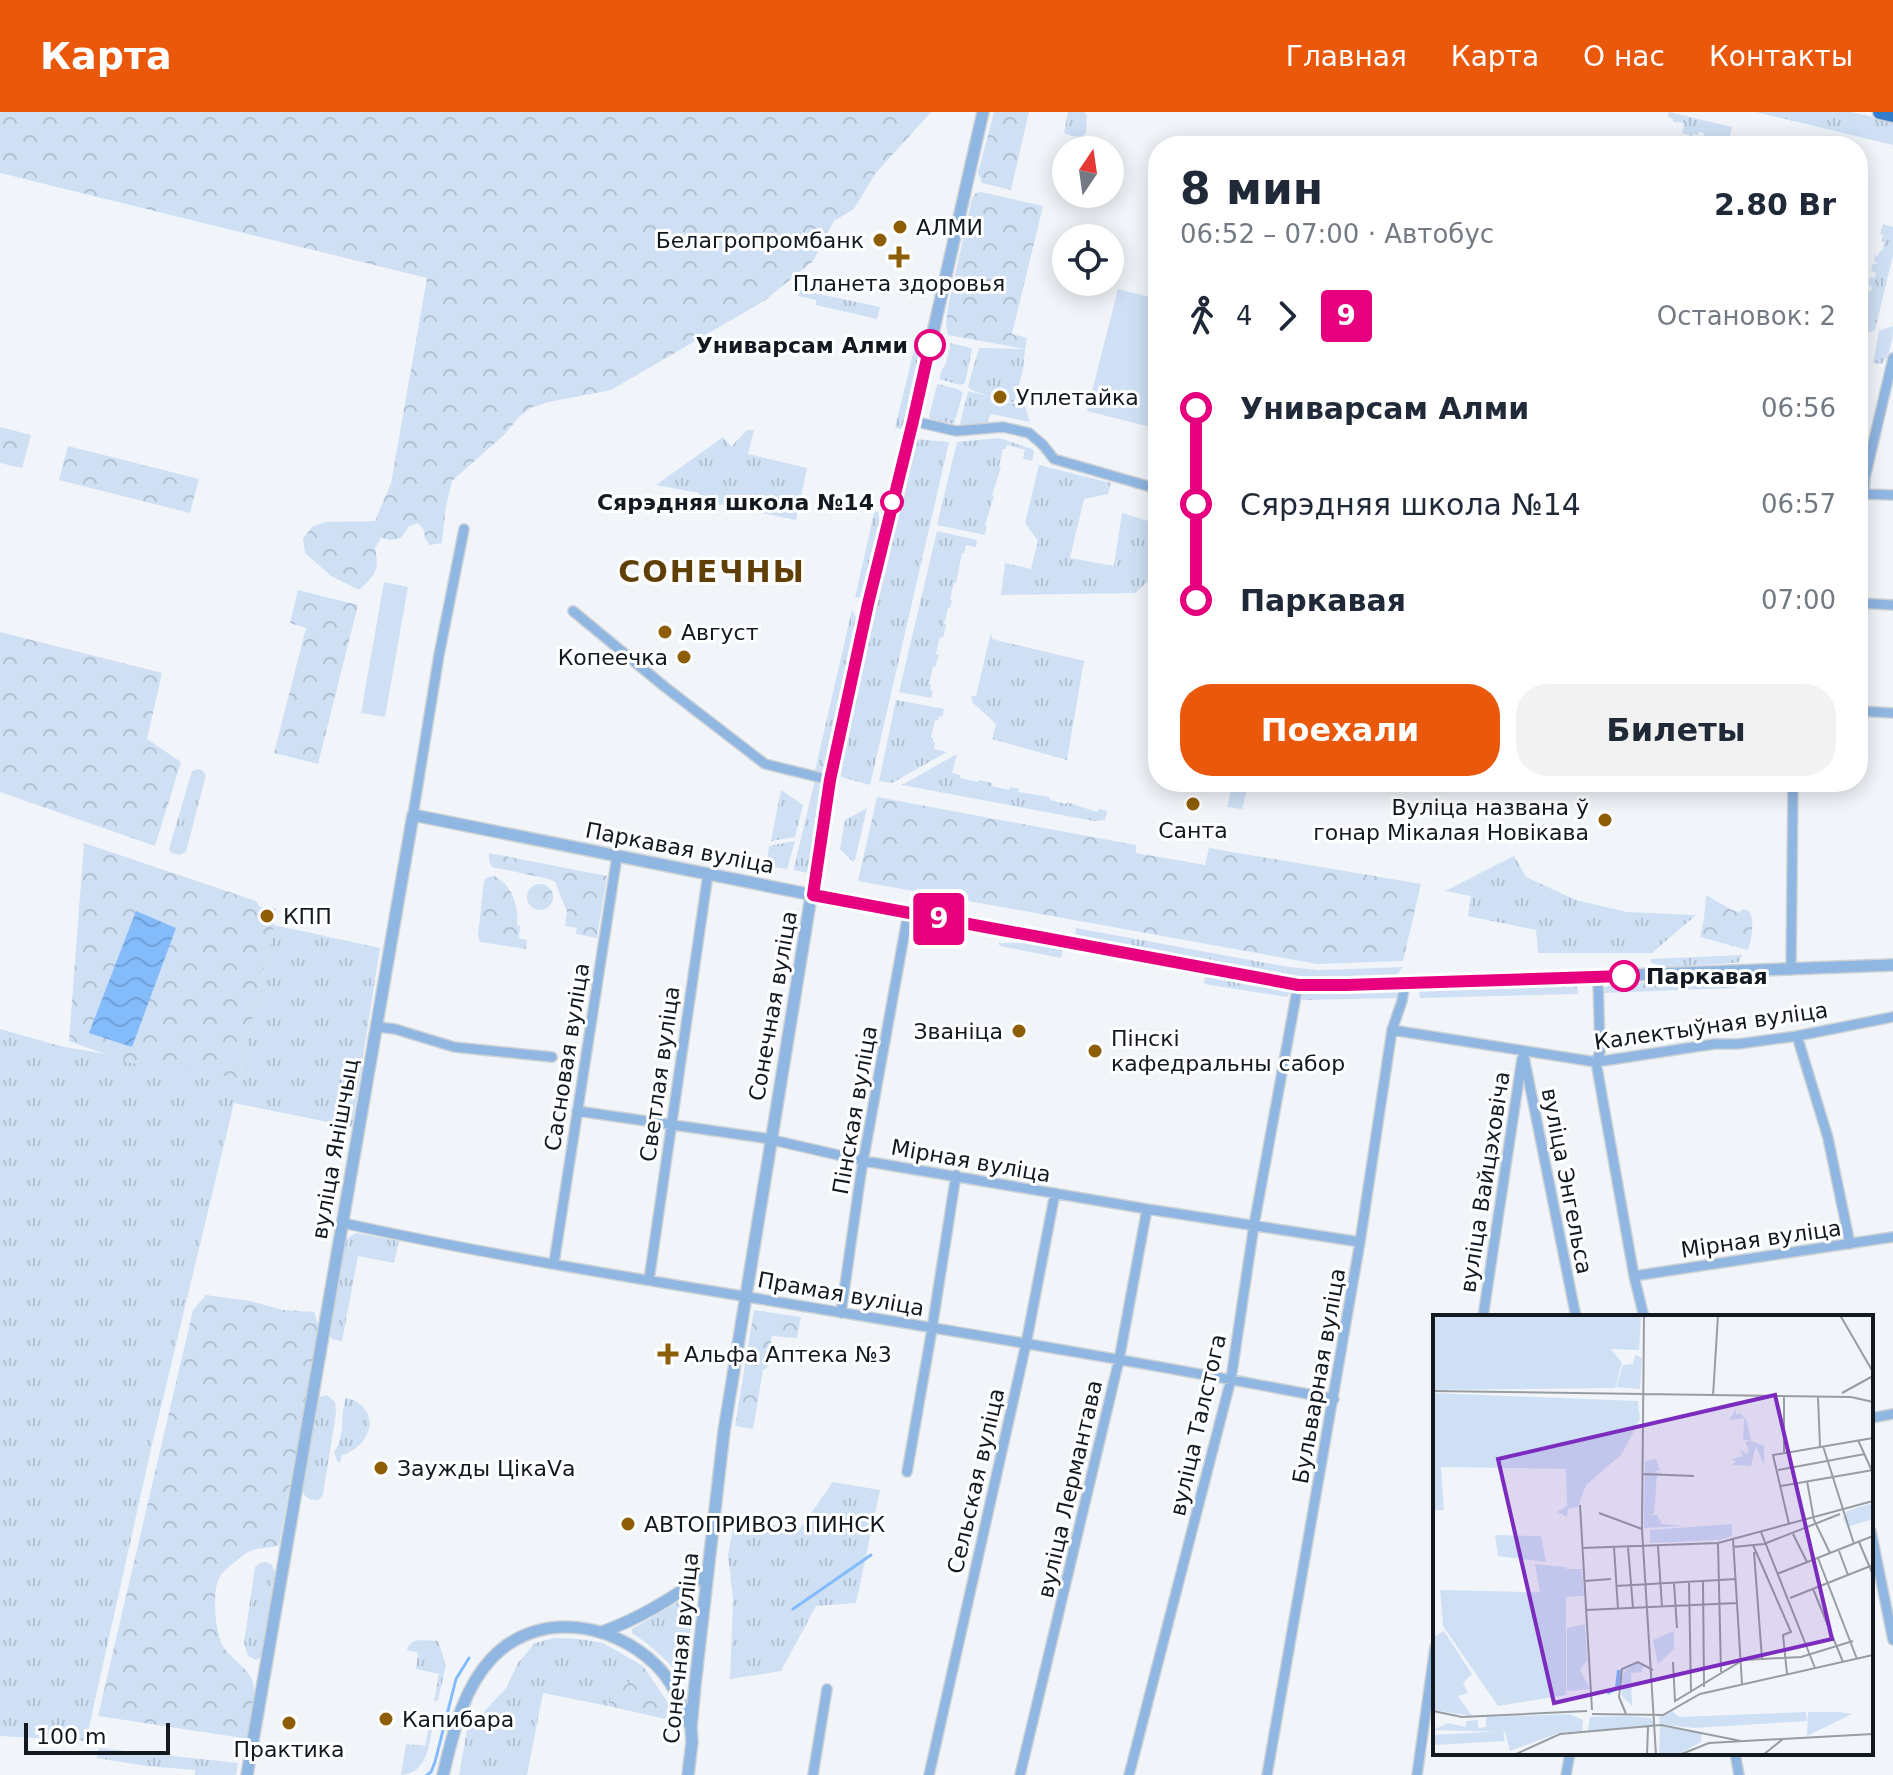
<!DOCTYPE html>
<html lang="ru">
<meta charset="utf-8">
<style>
body{margin:0;font-family:"DejaVu Sans",sans-serif;background:#f2f2f3;color:#1f2937;height:100vh;display:flex;flex-direction:column;font-size:30px;white-space:nowrap}
*{box-sizing:border-box;margin:0}
p{font-size:26px;color:#747a83}
.icon{flex:none;width:44px;height:44px;fill:none;stroke:currentColor;stroke-width:2;stroke-linecap:round;stroke-linejoin:round}
.map{position:relative;flex:1;overflow:hidden}
.panel{position:absolute;left:1148px;top:24px;width:720px;height:656px;display:flex;flex-direction:column;background:#fff;border-radius:32px;box-shadow:0 4px 20px #0003}
.panel>*{flex:none}
.badge{padding:0 16px;border-radius:6px;font-size:28px;line-height:52px}
.needle{width:52px;rotate:13deg}
.controls{position:absolute;left:1052px;top:24px;display:grid;gap:16px}
.controls a{display:grid;place-items:center;width:72px;height:72px;border-radius:50%;background:#fff;box-shadow:0 4px 20px #0003;font-size:40px}
.scale{position:absolute;left:24px;bottom:20px;width:146px;box-sizing:border-box;padding-left:8px;border:4px solid #121921;border-top:0;font-size:22px;line-height:28px;white-space:nowrap;color:#121921;-webkit-text-stroke:6px #fff;paint-order:stroke}
.map>.badge{position:absolute;translate:-50% -50%;box-shadow:0 0 0 4px #fff}
.legs{display:flex;align-items:center;gap:12px;height:88px;padding:0 32px;font-size:26px}
.legs p{margin-inline-start:auto}
.headline{display:flex;align-items:center;justify-content:space-between;height:136px;padding:0 32px}
h1{font-size:44px;font-weight:700;line-height:60px}
.button{display:flex;gap:16px;margin-top:auto;padding:16px 32px}
.button a{flex:1;height:92px;border-radius:32px;background:#ea580c;color:#fff;font-size:32px;font-weight:700;line-height:92px;text-align:center}
.button a+a{background:#f2f2f3;color:#1f2937}
ul{padding:0 32px;list-style:none}
li{display:flex;align-items:center;gap:28px;height:96px;font-size:30px}
li i{display:grid;place-items:center;width:12px;height:100%;margin:0 10px;background:currentColor}
li i::after{content:'';width:20px;height:20px;margin:-10px;border:6px solid;border-radius:50%;background:#fff}
li p{margin-inline-start:auto}
li:first-child i{background:linear-gradient(#0000 50%,currentColor 0)}
li:last-child i{background:linear-gradient(currentColor 50%,#0000 0)}
header{display:flex;align-items:center;gap:48px;box-sizing:border-box;height:112px;padding:0 40px;background:#ea580c;color:#fff}
header strong{font-size:38px}
nav{display:flex;gap:44px;margin-inline-start:auto;font-size:28px}
.map>svg:first-child{display:block}
.grass{fill:url(#grass-tufts)}
.forest{fill:url(#forest-crowns)}
.pitch{fill:#cfe0f5}
.water{fill:url(#water-waves)}
.lines{fill:none;stroke-linecap:round;stroke-linejoin:round}
.stream{stroke:#84bbfa;stroke-width:3}
.minor-casing{stroke:#cdd2d7;stroke-width:12}
.tertiary-casing{stroke:#cdd2d7;stroke-width:14}
.primary-casing{stroke:#cdd2d7;stroke-width:17}
.minor{stroke:#90b6e2;stroke-width:9}
.tertiary{stroke:#90b6e2;stroke-width:11}
.primary{stroke:#337dcd;stroke-width:14}
.line-1-casing{stroke:#fff;stroke-width:18}
.line-1{stroke:#e6007e;stroke-width:12}
.poi-dot{fill:#8d5d07;stroke:#fff;stroke-width:3}
.stop-1-dot{fill:#fff;stroke:#e6007e;stroke-width:4}
.labels{text-anchor:middle;dominant-baseline:central;stroke-width:6;stroke-linejoin:round;paint-order:stroke}
.poi-label{font-size:22px;fill:#121921;stroke:#fff;text-anchor:start}
.stop-label{font-size:22px;font-weight:bold;fill:#121921;stroke:#fff;text-anchor:end}
.street-label{font-size:22px;fill:#121921;stroke:#fff}
.district-label{font-size:30px;font-weight:bold;letter-spacing:2px;fill:#603f07;stroke:#fff}
.inset-river{fill:none;stroke:#84bbfa;stroke-width:4}
.inset-road{fill:none;stroke:#989da3;stroke-width:2}
.view{fill:#7b2cbf;fill-opacity:0.15;stroke:#7b2cbf;stroke-width:4}
.inset-edge{fill:none;stroke:#121921;stroke-width:4}
</style>
<header>
<strong>Карта</strong>
<nav><a>Главная</a><a>Карта</a><a>О нас</a><a>Контакты</a></nav>
</header>
<div class="map">
<svg width="1893" height="1663" viewBox="0 0 1893 1663">
<defs>
<pattern id="grass-tufts" width="24" height="20" patternUnits="userSpaceOnUse" patternTransform="scale(2)"><rect width="24" height="20" fill="#cfe0f5"/><path d="M3 7l-1-3M5 7V3M7 7l1-3M15 17l-1-3M17 17v-4M19 17l1-3" fill="none" stroke="#b1c0d2"/></pattern>
<pattern id="forest-crowns" width="20" height="18" patternUnits="userSpaceOnUse" patternTransform="scale(2)"><rect width="20" height="18" fill="#cfe0f5"/><path d="M2 6a3 3 0 1 1 6 0M12 15a3 3 0 1 1 6 0" fill="none" stroke="#b1c0d2"/></pattern>
<pattern id="water-waves" width="16" height="10" patternUnits="userSpaceOnUse" patternTransform="scale(2)"><rect width="16" height="10" fill="#84bbfa"/><path d="M0 5q4-4 8 0t8 0" fill="none" stroke="#71a0d6"/></pattern>
</defs>
<rect width="100%" height="100%" fill="#f1f5fa"/>
<path class="grass" d="M1068 0H1084L1087 3 1086 21 1082 25 1071 24 1064 21Z
M1669 0 1732 15 1728 34H1712L1713 31 1710 30 1711 26 1704 24V21L1699 20 1698 23 1693 22 1692 26H1688L1689 23 1682 21 1684 11 1673 10V7L1668 5Z
M1756 0H1851L1893 9V33Z
M1883 112 1893 115V143L1875 218 1859 224 1860 219 1858 218V215H1860L1862 209 1865 210 1867 202 1863 201 1865 195 1863 194 1864 190H1868L1869 186 1865 185 1866 179H1871L1872 175 1868 173 1870 165 1874 166 1876 161 1871 159 1873 152H1876L1877 150 1874 149 1875 143 1878 144 1880 139H1882L1884 130 1882 129 1883 123 1880 122Z
M800 178 880 195 877 207 816 193V188L798 184Z
M1893 214C1893 226 1891 244 1881 252L1873 251 1879 219Z
M917 225 921 226 925 233 905 318 895 316Z
M951 231 971 236 972 238 965 271 960 273 939 267 942 257 945 254Z
M979 236 1025 237 1023 258 1014 290H1007L1025 294 1030 310 991 302 986 313 959 316 968 279 991 285 971 278 968 274Z
M938 272 960 278 963 281 954 312 930 307 929 305 937 273Z
M747 318H754L748 342 807 356 796 408 698 388 699 381 656 373 723 325 731 335Z
M999 326 1032 337 1034 340 1032 349 1023 347 1025 338 1007 333 1006 337H1003L999 354 1001 355 992 383 994 384 985 413 987 414 985 423 937 413 957 330Z
M914 327 949 330 870 673 841 665 839 654 861 549Z
M1039 353 1111 371 1108 382 1084 387 1070 446 1114 454 1122 401 1158 412V461L1135 481 1001 483 1005 451 1031 457 1038 429 1025 411Z
M878 399 880 412 863 482 860 485 855 486 874 401Z
M937 419 977 428 976 435 966 433 964 441H962L956 471H954L950 487 952 488 950 496H948L944 512 946 513 943 526 940 525 936 542 939 543 935 555H933L929 572 931 573 930 578 933 579 931 586 899 580Z
M852 498 857 507 826 655 820 662 814 663Z
M991 520 992 527 1084 549 1067 648 992 627 996 612 972 590 971 584H976Z
M896 588 944 597 942 605 939 604 938 608H935L931 625 933 626V630H935L934 637 947 640 892 671 879 669Z
M957 642 952 661 960 663V666L978 670 979 668 992 671V674L1009 678 1010 675 1019 677 1018 680 1050 685V688L1066 692 1067 690 1097 700 1099 697 1107 699 1105 708 1094 709 902 673Z
M197 657 202 658 206 663 186 740 180 743 171 741 169 737 192 659Z
M815 668 818 669 823 680 808 761 794 758V755Z
M781 678 803 693 795 725 771 729Z
M867 696 855 748 853 750 840 737 845 708Z
M795 729 787 757 767 754 769 734Z
M1514 744 1526 765 1576 788 1627 800 1696 803 1652 841H1538L1536 818 1468 804 1471 784 1445 779Z
M274 813 380 836 352 1015 234 991 153 1328 86 1629 0 1624V917L60 934 239 966Z
M1076 816 1289 855 1319 858 1403 855 1396 864 1322 866 1304 865 1075 824Z
M999 831H1027L1063 837 1061 846 1000 834Z
M1742 843 1739 850 1734 851 1668 855 1651 851V847Z
M1212 864 1249 872 1291 877 1292 879 1287 885 1204 872 1205 865Z
M356 1121 399 1129 394 1151 358 1144 342 1229 332 1227 326 1218 343 1129Z
M327 1283 335 1290 336 1301 323 1383 318 1388C308 1388 303 1385 302 1375L316 1289 319 1285Z
M346 1286C368 1290 377 1312 362 1330 358 1335 352 1339 346 1342H342L340 1351 337 1349 334 1340C347 1322 339 1304 346 1286Z
M833 1370 880 1378 856 1491 816 1494 781 1559 730 1567 733 1488 728 1443 735 1406 799 1418Z
M265 1450 271 1452 275 1459 262 1541 260 1546 256 1548 248 1544 244 1531 255 1455 260 1451Z
M691 1480H695L684 1568C668 1549 653 1535 632 1521V1517L678 1490Z
M554 1526 579 1527 603 1531 643 1554 631 1570 614 1578 608 1594 543 1581 527 1663H459L467 1618 506 1576 518 1551 535 1531Z
M420 1528 438 1529 446 1553 438 1588 436 1589H434L439 1562 416 1557 418 1541 407 1538C409 1531 413 1529 420 1528Z
M434 1604C430 1627 430 1661 401 1663L406 1632 425 1634 431 1605Z
M99 1636 238 1651 236 1663H195V1658L146 1654 97 1646Z"/>
<path class="forest" d="M0 0H931L875 62 854 97 834 109 813 149 764 189 611 278 549 290 530 296 519 305 504 323 452 369 446 394 442 431 430 433 425 427 424 418 418 411 409 414 401 426 392 428 381 426 375 436C380 459 375 463 359 478L331 464 305 441 303 427 312 415 325 410 375 409 391 371 427 166 0 61Z
M994 0H1029L1011 78 982 71 978 61Z
M981 80 1043 94 1012 222 1027 226 1025 237 948 223 946 211 948 195 972 86 976 81Z
M0 315 31 323 22 356 0 351Z
M68 334 199 367 190 401 59 368Z
M298 478 358 493 318 652 274 641 306 516 290 511Z
M0 520 162 561 147 627 181 650 155 734 0 680Z
M1233 670H1249L1242 697 1227 695Z
M877 685 1136 733V741L1205 753 1209 736 1421 772 1403 849 1317 852 858 769Z
M84 731 256 789 260 795 276 796 274 813 239 966 130 951 69 929Z
M489 741 607 764 597 826 576 822 577 816 565 814 567 800 555 770 549 767 492 755 489 748Z
M494 764C512 772 519 795 517 813L520 814 519 826 527 828 526 837 480 830 478 823 484 768 488 765Z
M527 785a13 13 0 1 1 26 0a13 13 0 1 1-26 0Z
M1706 783 1732 798 1740 800 1742 797C1744 798 1747 797 1748 799 1756 805 1751 831 1748 838L1700 825 1704 806Z
M1734 867 1739 872 1734 876 1603 881V877L1610 872Z
M1577 873 1578 882 1420 886 1419 878Z
M1400 878 1399 886 1302 888V882L1305 879Z
M206 1183 250 1189 283 1198 314 1200 319 1215 279 1433C269 1437 257 1435 248 1440 243 1443 223 1459 220 1464 211 1479 215 1524 225 1537 234 1549 248 1556 253 1570 258 1583 250 1613 249 1627L98 1604 193 1198Z
M754 1198 801 1205 797 1226 772 1224 767 1256 763 1258 753 1317 735 1314Z
M643 1554 669 1592 666 1607 608 1594 614 1578 631 1570Z"/>
<path class="pitch" d="M1118 177 1158 187V317L1087 299Z
M384 470 408 475 385 605 361 601Z"/>
<path class="water" d="M136 799 176 816 132 935 89 921Z"/>
<g class="lines">
<path class="stream" d="M793 1497 871 1443
M427 1663 431 1660 435 1650 456 1567 469 1546"/>
<g class="minor-casing">
<path id="minor" d="M913 309 956 319 1003 315 1029 321 1043 333 1054 347 1158 377
M1861 382 1893 383
M1864 382 1865 366 1893 246
M1858 491 1893 493
M573 499 665 575 765 652 830 668
M1858 599 1893 601
M413 703 439 543 464 417
M1791 858 1793 670
M1598 865 1600 940 1596 950 1634 1164 1644 1205
M377 915 395 917 454 935 552 945
M1392 918 1596 950 1714 932H1738L1797 924 1893 905
M1797 924 1828 1026 1850 1132
M1523 940 1576 1205
M577 999 764 1026 864 1049 1147 1097 1360 1130
M343 1111C475 1140 609 1162 742 1184 940 1217 1137 1249 1334 1287
M554 1151 617 744
M1634 1164 1893 1125
M649 1168 708 762
M841 1201 861 1061 908 802
M1483 1205 1522 947
M1871 1306 1893 1302
M907 1360 931 1223 956 1063
M1871 1419 1893 1528
M1735 1641 1739 1663
M813 1663 827 1577
M929 1663 1026 1232 1055 1081
M1020 1663 1119 1248 1147 1097
M1129 1663 1231 1267 1254 1113 1298 873
M1267 1663 1360 1130 1392 918 1402 889 1405 871
M1417 1663 1435 1535
M1566 1663 1570 1641"/>
</g>
<g class="tertiary-casing">
<path id="tertiary" d="M602 1520C641 1506 675 1485 708 1460
M247 1663 413 703 843 789 1298 873 1416 871 1893 853
M443 1663C453 1622 462 1578 492 1546 538 1498 612 1510 656 1553 673 1570 681 1590 689 1611
M688 1663 692 1630 691 1615 695 1573 724 1319 830 668 868 492 913 309 983 0"/>
</g>
<g class="primary-casing">
<path id="primary" d="M1880 0 1893 3"/>
</g>
<use href="#minor" class="minor"/>
<use href="#tertiary" class="tertiary"/>
<use href="#primary" class="primary"/>
</g>
<g class="lines">
<g class="line-1-casing">
<path id="line-1" d="M930 233 913 309 868 492 830 668 813 783 1298 873H1346L1624 864"/>
</g>
<use href="#line-1" class="line-1"/>
</g>
<g class="poi-dot">
<circle cx="900" cy="115" r="8"/>
<circle cx="880" cy="128" r="8"/>
<path d="M895 133h8v8h8v8h-8v8h-8v-8h-8v-8h8z"/>
<circle cx="1000" cy="285" r="8"/>
<circle cx="665" cy="520" r="8"/>
<circle cx="684" cy="545" r="8"/>
<circle cx="1193" cy="692" r="8"/>
<circle cx="1605" cy="708" r="8"/>
<circle cx="267" cy="804" r="8"/>
<circle cx="1019" cy="919" r="8"/>
<circle cx="1095" cy="939" r="8"/>
<path d="M664 1230h8v8h8v8h-8v8h-8v-8h-8v-8h8z"/>
<circle cx="381" cy="1356" r="8"/>
<circle cx="628" cy="1412" r="8"/>
<circle cx="386" cy="1607" r="8"/>
<circle cx="289" cy="1611" r="8"/>
</g>
<g class="stop-1-dot">
<circle cx="930" cy="233" r="14"/>
<circle cx="892" cy="390" r="10"/>
<circle cx="1624" cy="864" r="14"/>
</g>
<g class="labels">
<g class="poi-label">
<text x="916" y="115">АЛМИ</text>
<text x="864" y="128" text-anchor="end">Белагропромбанк</text>
<text x="899" y="171" text-anchor="middle">Планета здоровья</text>
<text x="1016" y="285">Уплетайка</text>
<text x="681" y="520">Август</text>
<text x="668" y="545" text-anchor="end">Копеечка</text>
<text x="1589" y="695" text-anchor="end">Вуліца названа ў<tspan x="1589" dy="25">гонар Мікалая Новікава</tspan></text>
<text x="1193" y="718" text-anchor="middle">Санта</text>
<text x="283" y="804">КПП</text>
<text x="1003" y="919" text-anchor="end">Званіца</text>
<text x="1111" y="926">Пінскі<tspan x="1111" dy="25">кафедральны сабор</tspan></text>
<text x="684" y="1242">Альфа Аптека №3</text>
<text x="397" y="1356">Заужды ЦікаVа</text>
<text x="644" y="1412">АВТОПРИВОЗ ПИНСК</text>
<text x="402" y="1607">Капибара</text>
<text x="289" y="1637" text-anchor="middle">Практика</text>
</g>
<g class="stop-label">
<text x="908" y="233">Униварсам Алми</text>
<text x="874" y="390">Сярэдняя школа №14</text>
<text x="1646" y="864" text-anchor="start">Паркавая</text>
</g>
<g class="street-label">
<text transform="translate(680 736) rotate(11)">Паркавая вуліца</text>
<text transform="translate(773 894) rotate(-80)">Сонечная вуліца</text>
<text transform="translate(1711 914) rotate(-8)">Калектыўная вуліца</text>
<text transform="translate(567 945) rotate(-81)">Сасновая вуліца</text>
<text transform="translate(660 962) rotate(-82)">Светлая вуліца</text>
<text transform="translate(855 998) rotate(-80)">Пінская вуліца</text>
<text transform="translate(335 1037) rotate(-80)">вуліца Янішчыц</text>
<text transform="translate(971 1049) rotate(10)">Мірная вуліца</text>
<text transform="translate(1567 1069) rotate(79)">вуліца Энгельса</text>
<text transform="translate(1485 1070) rotate(-81)">вуліца Вайцэховіча</text>
<text transform="translate(1761 1127) rotate(-8)">Мірная вуліца</text>
<text transform="translate(841 1182) rotate(10)">Прамая вуліца</text>
<text transform="translate(1319 1264) rotate(-80)">Бульварная вуліца</text>
<text transform="translate(1198 1313) rotate(-77)">вуліца Талстога</text>
<text transform="translate(976 1369) rotate(-77)">Сельская вуліца</text>
<text transform="translate(1070 1377) rotate(-77)">вуліца Лермантава</text>
<text transform="translate(681 1536) rotate(-84)">Сонечная вуліца</text>
</g>
<g class="district-label">
<text x="712" y="459">СОНЕЧНЫ</text>
</g>
</g>
<g transform="translate(1433 1203)">
<rect width="440" height="440" fill="#f1f5fa"/>
<path d="M202 40 209 43 207 74 183 72 190 50 200 49ZM303 94V100L307 98 314 106 318 126 331 131V150L323 131 318 151 298 150 303 147 299 144 310 141 307 135 314 139 316 134 312 128 316 125H310L311 103 296 105ZM223 144 227 155 220 157 229 158 224 160 221 199 215 200H224L229 209 251 211 211 213 212 146ZM133 254H149L151 281 133 282V380L65 391 10 311 7 275 132 278ZM241 316V334L225 349 220 325ZM205 348 212 350 208 357 198 358 199 391 189 381 188 365 193 354ZM239 396 246 402 373 397 374 406 261 413 227 409 226 402ZM375 397H407L419 399 374 421ZM137 399 150 405 149 416 125 418 77 436 72 417 0 415 15 408 33 412V406L45 405V413L53 412V402ZM194 401 218 403 221 410 155 416 157 402ZM227 411 269 418 268 427 244 440H226Z" fill="#cfe0f5"/>
<path d="M0 0H178V34L189 48 182 73 0 75ZM0 78 205 86 207 104 189 139 153 170 145 192 135 194 134 202 124 197 134 191 133 154 8 152 11 195H0ZM440 188V204L414 212 410 203 414 196ZM299 209V221L287 225 217 228V215ZM62 220 108 221 113 247 65 241ZM102 249 133 252V278H107ZM152 309 154 345 147 355 157 374 134 376V313ZM11 316 39 359 30 368 35 378 25 381 39 401 0 395V322ZM70 416 72 426 0 430V420Z" fill="#cfe0f5"/>
<path d="M178 0H208L206 35 178 34Z" fill="#cfe0f5"/>
<path class="inset-river" d="M174 378 184 373 186 355"/>
<path class="inset-road" d="M211 0 209 214 223 440M407 0 440 57M0 76 418 82 440 87M409 78 440 61M280 81 285 0M351 81V137M385 82 387 131M425 125 439 156M390 131 421 229M345 155 432 139M209 159 261 161M374 166 381 205 397 238M348 171 440 155M147 190 159 395M166 198 209 214M356 209 340 140 440 123M328 217 382 353M360 219 374 247M300 224 309 369M426 227 440 260M285 228 288 357M320 230 358 317 350 320 354 359M225 231 229 292M181 232 185 294M195 232 200 293M300 232 331 229 407 199M149 233 285 228 440 186M406 236 415 260M321 237 329 344M385 243 424 344M344 259 440 221M151 266 178 264M270 266 271 372M241 268 244 313M256 268 258 377M183 271 303 264M380 274 410 347M357 283 440 250M153 295 304 288M240 347 242 386 310 345 368 342 420 326M0 396 29 402 154 396M159 399 230 400 267 379 440 340M193 399 186 382 189 354 205 347 220 355M81 440 127 419 228 410 308 426M214 440 215 412M246 440 276 428 440 419M330 440 350 424"/>
<path class="view" d="M342 80 399 324 121 388 65 144Z"/>
<rect width="440" height="440" class="inset-edge"/>
</g>
</svg>
<div class="controls">
<a><svg class="needle" viewBox="-14 -14 28 28"><path d="M0-13l5 13h-10z" fill="#e53935"/><path d="M0 13l5-13h-10z" fill="#747a83"/></svg></a>
<a><svg class="icon" aria-label="locate" viewBox="0 0 24 24"><circle cx="12" cy="12" r="6"/><path d="M12 2v4M12 18v4M2 12h4M18 12h4"/></svg></a>
</div>
<div class="scale">100 m</div>
<b class="badge" style="left:939px;top:807px;background:#e6007e;color:#fff">9</b>
<section class="panel">
<div class="headline"><div><h1>8 мин</h1><p>06:52 – 07:00 · Автобус</p></div><b>2.80 Br</b></div>
<div class="legs"><svg class="icon" aria-label="walk" viewBox="0 0 24 24"><circle cx="13" cy="4" r="2"/><path d="M13 8l-2 6 4 7M11 14l-3 7M7 12l3-4h3l4 4"/></svg>4<svg class="icon" aria-label="forward" viewBox="0 0 24 24"><path d="M9 5l7 7-7 7"/></svg><b class="badge" style="background:#e6007e;color:#fff">9</b><p>Остановок: 2</p></div>
<ul>
<li><i style="color:#e6007e"></i><b>Униварсам Алми</b><p>06:56</p></li>
<li><i style="color:#e6007e"></i><span>Сярэдняя школа №14</span><p>06:57</p></li>
<li><i style="color:#e6007e"></i><b>Паркавая</b><p>07:00</p></li>
</ul>
<div class="button"><a>Поехали</a><a>Билеты</a></div>
</section>
</div>
